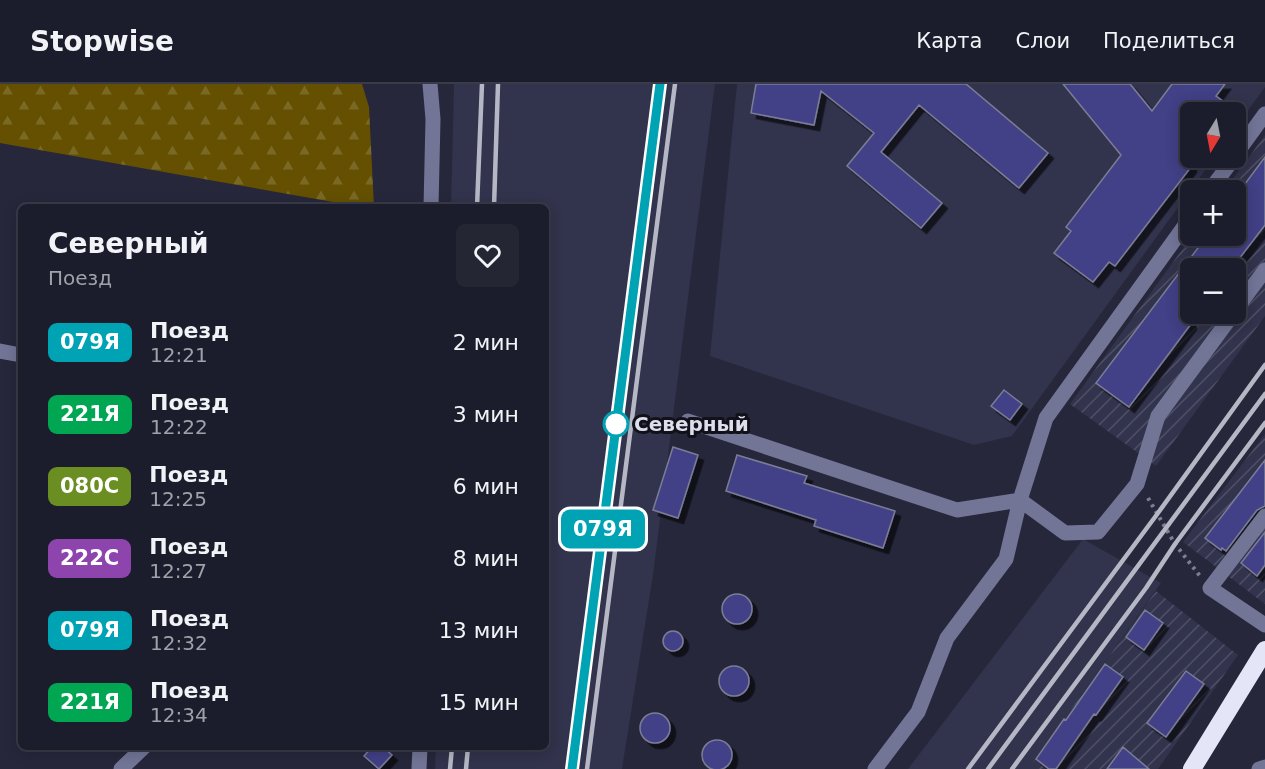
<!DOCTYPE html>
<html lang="ru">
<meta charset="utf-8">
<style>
body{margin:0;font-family:"DejaVu Sans",sans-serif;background:#252634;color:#f1f3f6;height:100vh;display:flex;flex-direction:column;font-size:22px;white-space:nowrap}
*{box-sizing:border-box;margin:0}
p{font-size:20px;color:#a0a2a9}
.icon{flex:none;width:33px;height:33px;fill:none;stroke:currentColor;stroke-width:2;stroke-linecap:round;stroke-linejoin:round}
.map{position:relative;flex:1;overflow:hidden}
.panel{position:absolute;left:18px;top:120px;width:531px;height:546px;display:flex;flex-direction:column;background:#1c1d2c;border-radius:9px;box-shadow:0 3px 15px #0003,0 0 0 2px #3a3b48}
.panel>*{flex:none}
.badge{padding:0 12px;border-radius:9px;font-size:21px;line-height:39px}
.needle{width:39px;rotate:190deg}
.buttons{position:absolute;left:1180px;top:18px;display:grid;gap:12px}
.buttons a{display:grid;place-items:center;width:66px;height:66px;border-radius:9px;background:#1c1d2c;box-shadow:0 3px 15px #0003,0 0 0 2px #3a3b48;font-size:30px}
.map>.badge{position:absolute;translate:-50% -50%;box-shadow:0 0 0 3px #fff}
.round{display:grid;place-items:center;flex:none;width:63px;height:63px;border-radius:9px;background:#252634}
.summary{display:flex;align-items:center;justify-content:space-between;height:102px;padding:0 30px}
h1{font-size:28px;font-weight:800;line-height:45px}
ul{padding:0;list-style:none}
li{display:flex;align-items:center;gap:18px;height:72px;padding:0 30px}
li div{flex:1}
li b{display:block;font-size:22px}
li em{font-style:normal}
li .badge{min-width:66px;font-weight:700;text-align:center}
header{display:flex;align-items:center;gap:36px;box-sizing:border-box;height:84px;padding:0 30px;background:#1c1d2c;border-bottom:2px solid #3a3b48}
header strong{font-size:28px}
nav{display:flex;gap:33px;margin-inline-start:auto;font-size:21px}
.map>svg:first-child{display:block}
.built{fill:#32334c}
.industrial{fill:url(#industrial-furrows);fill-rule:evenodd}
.forest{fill:url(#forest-firs)}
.building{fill:#434186;stroke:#7b7d95;stroke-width:1.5;filter:url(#shadow)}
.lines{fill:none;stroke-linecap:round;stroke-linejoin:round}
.path{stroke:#7d7e8f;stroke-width:4;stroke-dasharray:3 4.5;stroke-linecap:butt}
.minor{stroke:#727596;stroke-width:15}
.highway{stroke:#e4e5f6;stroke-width:18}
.rail{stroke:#b6b7c5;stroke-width:4.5}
.line-casing{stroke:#fff;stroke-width:14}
.line{stroke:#00a3b4;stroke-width:9}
.stop-dot{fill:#fff;stroke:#00a3b4;stroke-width:3}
.labels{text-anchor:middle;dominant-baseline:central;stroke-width:6;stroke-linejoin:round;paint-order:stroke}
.stop-label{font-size:20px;font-weight:bold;fill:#dddeeb;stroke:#11111a;text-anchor:start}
</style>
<header>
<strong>Stopwise</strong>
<nav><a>Карта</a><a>Слои</a><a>Поделиться</a></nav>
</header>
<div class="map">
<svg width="1265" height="685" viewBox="0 0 1265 685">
<defs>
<pattern id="industrial-furrows" width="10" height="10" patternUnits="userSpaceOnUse" patternTransform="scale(1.5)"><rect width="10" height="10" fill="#32334c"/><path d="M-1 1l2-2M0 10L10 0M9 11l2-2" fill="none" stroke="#4f5066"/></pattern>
<pattern id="forest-firs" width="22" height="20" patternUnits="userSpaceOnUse" patternTransform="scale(1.5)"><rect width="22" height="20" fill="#645000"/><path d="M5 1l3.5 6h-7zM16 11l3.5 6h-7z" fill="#7a6925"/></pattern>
<filter id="shadow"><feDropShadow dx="5.5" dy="5.5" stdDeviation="0" flood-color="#0009"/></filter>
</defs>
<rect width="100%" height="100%" fill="#26273b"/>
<path class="built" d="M454 0H715L653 491 622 685H435L436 663H546V123H451Z
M737 0H1265V3L1236 43V28H1191V74H1214L1012 352 974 361 710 272Z
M1083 455 1161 499 1029 685H908Z"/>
<path class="industrial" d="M1265 51V232L1156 382 1070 320 1192 152H1236V106H1225ZM1191 184H1236V230H1191Z
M1265 350V520L1183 458Z
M1156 507 1238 571 1158 685H1028Z"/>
<path class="forest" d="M0 0H362L369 23 374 123H344L333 118 0 59Z"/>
<path class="building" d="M756 0H966L1048 69 1019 104 919 21 881 68 942 119 921 144 847 82 874 49 821 7 814 41 751 29Z
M1063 0H1130L1152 27 1172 0H1225L1216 12 1238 28H1191V83L1115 182 1109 178 1093 198 1054 169 1071 147 1066 143 1121 71Z
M1265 73V141L1232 184H1191V240L1129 323 1096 299 1207 152H1236V112Z
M1004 306 1022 320 1010 336 991 322Z
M673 363 698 371 678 434 653 426Z
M737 371 807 392 804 399 895 427 883 464 814 442 816 436 726 407Z
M1265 376V422L1257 426 1226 467 1222 464 1221 466 1205 454Z
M1265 448V481L1257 492 1241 479Z
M722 525a15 15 0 1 1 30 0a15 15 0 1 1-30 0Z
M1145 526 1163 539 1144 566 1126 553Z
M663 557a10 10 0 1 1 20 0a10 10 0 1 1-20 0Z
M1105 580 1123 593 1096 631 1094 630 1056 685H1049L1036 675 1064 635 1066 636Z
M719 597a15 15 0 1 1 30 0a15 15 0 1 1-30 0Z
M1186 587 1204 600 1166 653 1147 639Z
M640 644a15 15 0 1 1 30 0a15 15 0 1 1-30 0Z
M702 671a15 15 0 1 1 30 0a15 15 0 1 1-30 0Z
M372 663H383L392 671 379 685 364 672Z
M1123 663 1149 685H1107Z"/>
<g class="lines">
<path class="path" d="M1148 414 1175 460 1200 492"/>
<path class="minor" d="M430 0 433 35 431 123
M1236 70 1265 30
M1210 106 1234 74
M1236 225 1265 186
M0 267 21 271
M688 337 957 426 1020 416 1065 449 1098 448 1137 400 1158 332 1233 230
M1265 432 1210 504 1265 541
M121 685 144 663
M419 685 420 663
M875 685 918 628 947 554 1006 475 1020 416 1046 334 1191 133
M1259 685 1265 683"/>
<path class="highway" d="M1192 685 1265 566"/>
<path class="rail" d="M477 123 482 0
M494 123 498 0
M450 685 452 663
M466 685 468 663
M572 685 660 0
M587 685 675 0
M968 685 1158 429 1265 281
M988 685 1265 310
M1012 685 1146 504 1175 460 1265 339"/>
</g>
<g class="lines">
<g class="line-casing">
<path id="line" d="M572 685 660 0"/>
</g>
<use href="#line" class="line"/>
</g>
<circle class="stop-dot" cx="616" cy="340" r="12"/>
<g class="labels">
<g class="stop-label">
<text x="634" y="340">Северный</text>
</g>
</g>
</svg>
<div class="buttons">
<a><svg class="needle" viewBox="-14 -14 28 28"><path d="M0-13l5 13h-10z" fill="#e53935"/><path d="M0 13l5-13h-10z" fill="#a0a2a9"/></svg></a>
<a>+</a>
<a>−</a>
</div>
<b class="badge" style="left:603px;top:445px;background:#00a3b4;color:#fff">079Я</b>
<section class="panel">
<div class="summary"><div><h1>Северный</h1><p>Поезд</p></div><a class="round"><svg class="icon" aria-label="heart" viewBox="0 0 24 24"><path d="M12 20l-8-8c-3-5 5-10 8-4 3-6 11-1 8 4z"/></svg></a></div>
<ul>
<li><span class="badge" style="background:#00a3b4;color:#fff">079Я</span><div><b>Поезд</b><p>12:21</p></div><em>2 мин</em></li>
<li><span class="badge" style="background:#00a651;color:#fff">221Я</span><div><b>Поезд</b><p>12:22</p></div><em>3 мин</em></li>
<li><span class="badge" style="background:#6b8e23;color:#fff">080С</span><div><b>Поезд</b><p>12:25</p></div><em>6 мин</em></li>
<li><span class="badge" style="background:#8e44ad;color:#fff">222С</span><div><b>Поезд</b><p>12:27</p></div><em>8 мин</em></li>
<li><span class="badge" style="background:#00a3b4;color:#fff">079Я</span><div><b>Поезд</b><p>12:32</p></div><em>13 мин</em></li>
<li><span class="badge" style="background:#00a651;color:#fff">221Я</span><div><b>Поезд</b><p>12:34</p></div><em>15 мин</em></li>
</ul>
</section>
</div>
